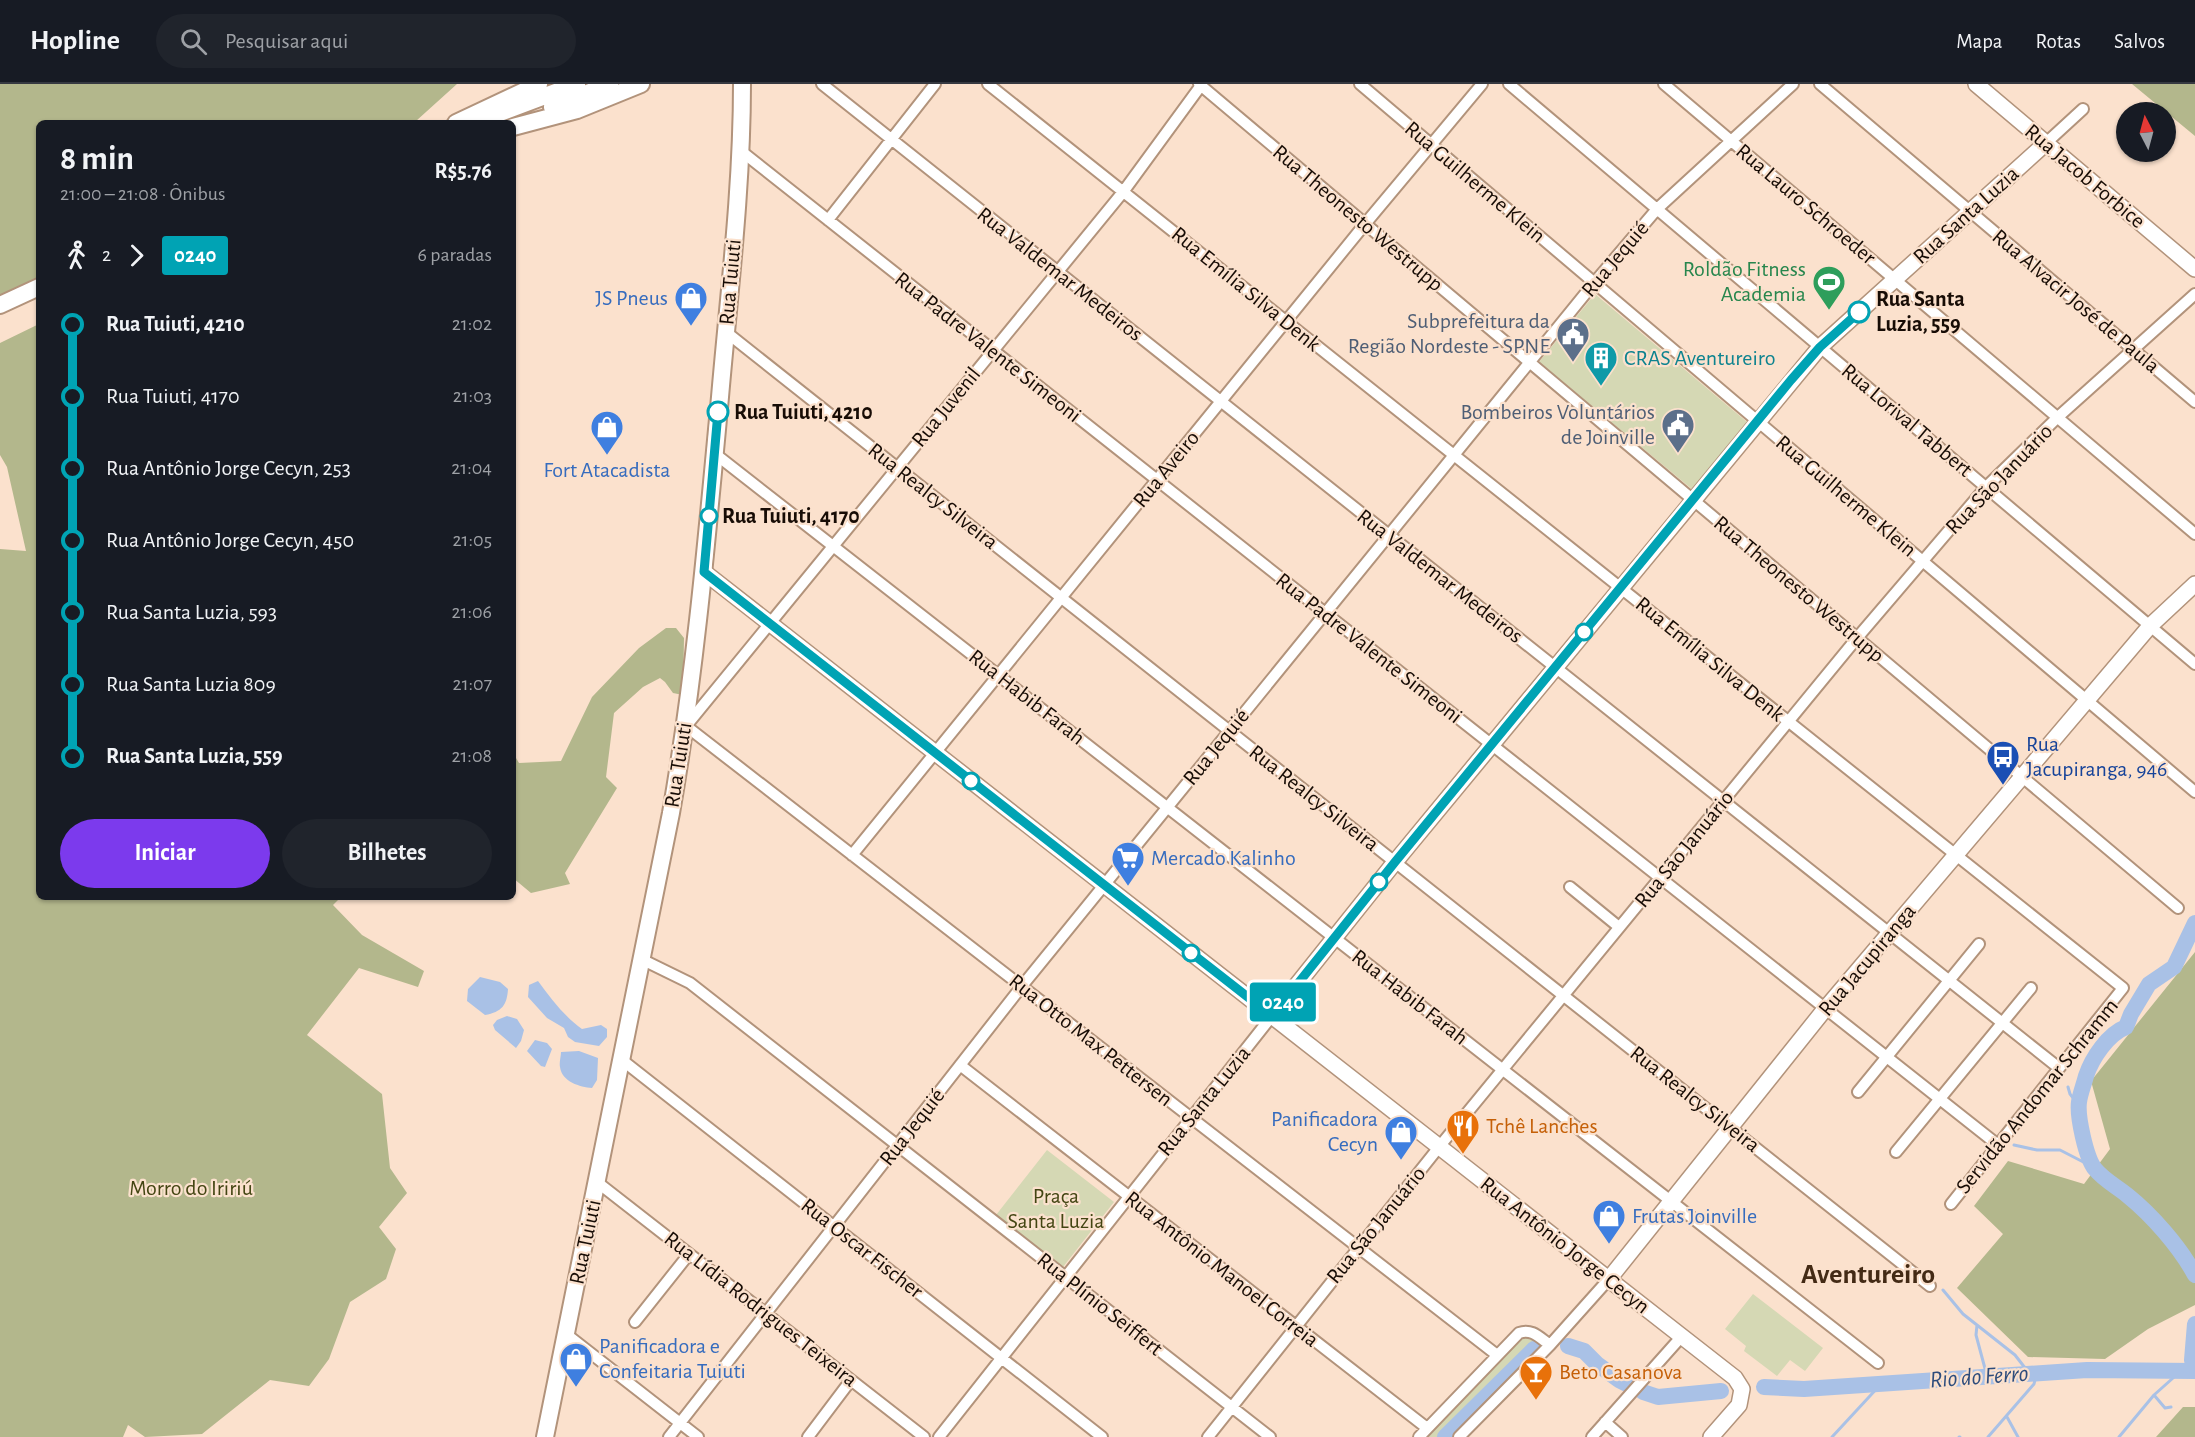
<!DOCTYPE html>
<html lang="pt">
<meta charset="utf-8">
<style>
body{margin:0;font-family:"Alegreya Sans",sans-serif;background:#20242c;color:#f1f3f6;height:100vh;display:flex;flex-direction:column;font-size:22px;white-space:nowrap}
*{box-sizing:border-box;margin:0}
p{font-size:20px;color:#9ea1a6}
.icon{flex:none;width:33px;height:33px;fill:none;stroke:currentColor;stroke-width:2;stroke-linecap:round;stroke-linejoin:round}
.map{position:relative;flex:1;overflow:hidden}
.panel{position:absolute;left:36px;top:36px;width:480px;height:780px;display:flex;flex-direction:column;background:#171b24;border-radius:9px;box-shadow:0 2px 4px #0004}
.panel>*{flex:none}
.badge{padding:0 12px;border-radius:4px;font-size:21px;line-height:39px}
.needle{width:39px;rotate:354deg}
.buttons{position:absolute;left:2116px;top:18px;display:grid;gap:12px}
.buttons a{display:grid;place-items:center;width:60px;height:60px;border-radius:50%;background:#171b24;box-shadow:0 2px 4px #0004;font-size:30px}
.map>.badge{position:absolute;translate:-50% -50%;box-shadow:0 0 0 3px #fff}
.legs{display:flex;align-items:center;gap:9px;height:66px;padding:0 24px;font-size:20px}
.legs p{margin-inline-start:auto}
.summary{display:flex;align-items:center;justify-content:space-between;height:102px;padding:0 24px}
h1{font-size:33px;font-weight:700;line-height:45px}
.button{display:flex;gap:12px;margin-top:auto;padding:12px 24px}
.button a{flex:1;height:69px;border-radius:36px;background:#7c3aed;color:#fff;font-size:24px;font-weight:700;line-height:69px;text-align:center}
.button a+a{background:#20242c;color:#f1f3f6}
ul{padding:0 24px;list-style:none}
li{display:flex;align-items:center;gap:21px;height:72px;font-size:22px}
li i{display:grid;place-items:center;width:9px;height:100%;margin:0 8px;background:currentColor}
li i::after{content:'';width:15px;height:15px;margin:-8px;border:4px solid;border-radius:50%;background:#171b24}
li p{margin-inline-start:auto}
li:first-child i{background:linear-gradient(#0000 50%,currentColor 0)}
li:last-child i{background:linear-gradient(currentColor 50%,#0000 0)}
header{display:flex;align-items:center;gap:36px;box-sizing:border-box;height:84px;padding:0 30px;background:#171b24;border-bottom:2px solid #363941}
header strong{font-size:28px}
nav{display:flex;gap:33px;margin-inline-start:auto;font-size:21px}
.search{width:420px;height:54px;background:#20242c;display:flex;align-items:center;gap:15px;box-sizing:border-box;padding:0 21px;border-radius:33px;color:#9ea1a6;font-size:22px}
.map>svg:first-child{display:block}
.green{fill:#d5d8b4}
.forest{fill:#b3b78c}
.water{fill:#a9c1e6}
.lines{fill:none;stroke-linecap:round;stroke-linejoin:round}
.stream{stroke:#a9c1e6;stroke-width:3}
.river{stroke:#a9c1e6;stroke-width:16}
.street-casing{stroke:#b2937b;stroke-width:14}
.secondary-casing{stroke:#b2937b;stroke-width:18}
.primary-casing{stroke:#b2937b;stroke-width:20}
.street{stroke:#fff;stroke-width:10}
.secondary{stroke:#fff;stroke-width:15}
.primary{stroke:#fff;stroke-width:16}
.line-1-casing{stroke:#fff;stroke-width:14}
.line-1{stroke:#00a3b4;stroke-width:9}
.stop-1-dot{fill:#fff;stroke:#00a3b4;stroke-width:3}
.labels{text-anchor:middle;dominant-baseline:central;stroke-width:4.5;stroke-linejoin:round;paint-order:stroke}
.street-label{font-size:22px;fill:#170c05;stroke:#fbe1cd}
.leisure-label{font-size:22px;fill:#27864d;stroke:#fbe1cd;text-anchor:end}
.shop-label{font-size:22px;fill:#366cbe;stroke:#fbe1cd;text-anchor:start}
.stop-label{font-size:22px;font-weight:bold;fill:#170c05;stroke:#fbe1cd;text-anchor:start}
.service-label{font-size:22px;fill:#4e5e75;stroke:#fbe1cd;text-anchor:end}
.culture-label{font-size:22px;fill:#0d838f;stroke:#fbe1cd;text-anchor:start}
.transit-label{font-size:22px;fill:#164399;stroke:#fbe1cd;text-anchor:start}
.food-label{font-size:22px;fill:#c56008;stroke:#fbe1cd;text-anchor:start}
.park-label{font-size:22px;fill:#434512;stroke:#fbe1cd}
.water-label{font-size:24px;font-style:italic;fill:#2d4c7c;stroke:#fbe1cd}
.district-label{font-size:28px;font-weight:bold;fill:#432a15;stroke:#fbe1cd}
</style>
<header>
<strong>Hopline</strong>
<div class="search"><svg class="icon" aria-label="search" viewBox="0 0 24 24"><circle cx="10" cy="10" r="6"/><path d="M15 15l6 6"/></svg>Pesquisar aqui</div>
<nav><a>Mapa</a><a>Rotas</a><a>Salvos</a></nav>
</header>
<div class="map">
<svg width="2195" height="1353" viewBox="0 0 2195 1353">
<rect width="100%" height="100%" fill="#fbe1cd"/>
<path class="green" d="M1595 210 1747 338 1693 406 1539 278Z
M1047 1066 1114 1118 1063 1183 996 1131Z
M1753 1210 1823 1264 1805 1287 1790 1276 1777 1292 1744 1267 1746 1262 1725 1245Z
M1529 1251 1539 1258V1262L1451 1353H1425L1514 1256Z"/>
<path class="forest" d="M0 0H457L416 37 410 39H39V196L0 214Z
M2132 0H2195V52Z
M39 240V813H341L333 821 362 851 424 887 418 903 359 884 307 951 382 1010 390 1084 407 1109 379 1143 396 1165 386 1195 350 1218 329 1275 309 1302 270 1296 202 1350 145 1353 128 1341 123 1353H0V465L26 467 7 383 0 371V259Z
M666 544H676L684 554 683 611 673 609 665 598 660 594 643 603 614 629 606 693 617 704 565 789 570 800 531 809 513 794V669L519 679 561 677 592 613 639 564Z
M2195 868V1221L2148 1245 2105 1275 2028 1273 1957 1204 2003 1150 1974 1122 2008 1077 2084 1100 2110 1065 2091 997Z
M2183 1323H2195V1353H2156Z"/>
<path class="water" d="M480 893 500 898 508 905C507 921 502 928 485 931L467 917 468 905Z
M538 897C551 915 564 932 582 945L601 941 607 945V953L599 962 575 958 568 953 564 944 547 934 528 913 529 901Z
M507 932 517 935 524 946 521 957 516 964 495 946 493 941 497 936Z
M535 956 547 959 552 965 545 983 541 982 527 967Z
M579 967 598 974 597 996 592 1004C580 1003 562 998 560 983 559 979 561 972 561 968Z"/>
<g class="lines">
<path class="stream" d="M2068 1003 2070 1010 2078 1020
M2014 1061 2037 1066H2060L2093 1083
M1943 1206 1963 1230 2015 1271 2029 1289
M1977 1241 1976 1251 1987 1292
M2154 1311 2165 1324 2171 1323
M2007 1333 2018 1353
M1832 1353 1881 1300
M1959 1353H1960
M1988 1353 2034 1300 2037 1288
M2119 1353 2154 1311 2182 1286"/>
<path class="river" d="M2195 839 2174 883 2149 900 2131 930 2126 943C2108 950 2092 974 2086 992 2084 1000 2080 1010 2079 1018 2077 1032 2086 1074 2095 1085 2104 1096 2116 1102 2127 1111 2152 1131 2180 1163 2195 1191
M1568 1262 1584 1267 1597 1280 1619 1296 1627 1300
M2195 1287 2192 1276 2195 1240
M1764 1303 1804 1305 2087 1286 2195 1287
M1643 1308 1658 1313 1721 1307
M1445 1353 1534 1265"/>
<g class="street-casing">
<path id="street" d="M822 0 2059 984
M988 0 2123 904 1951 1120
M1199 0 2178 824
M1202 0 1123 108 686 642 1497 1271
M1360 0 2195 708
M1509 0 2195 580
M1664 0 2195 450
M1820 0 2195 318
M2046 59 2083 25
M741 67 1998 1061
M828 136 935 0
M726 248 1930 1202
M714 369 1878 1279
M852 771 1365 140 1482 0
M1570 803 1619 843
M641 875 690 899 1270 1353
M622 976 1102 1353
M960 981 1427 1344
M1858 1008 1979 860
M1896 1068 2031 904
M597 1098 924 1353
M635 1238 689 1170
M566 1250 698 1353
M1605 1338 1622 1353
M669 1353 1022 902 1594 199 1657 125 1793 0
M808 1353 851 1296
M939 1353 1272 932
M1208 1353 1439 1063 1857 554 1986 403 2058 333 2195 210
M1419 1353 1519 1249C1532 1244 1540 1254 1550 1261
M1459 1353 1550 1261 1609 1195
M1592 1353 1682 1252"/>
</g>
<g class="secondary-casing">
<path id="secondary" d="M1976 0 2195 185
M704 488 1735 1294 1742 1305 1739 1321 1711 1353
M1272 932 1395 778 1820 263 2046 59
M1609 1195 1825 925 2150 542 2195 500"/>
</g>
<g class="primary-casing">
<path id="primary" d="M552 23 610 0
M456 39 539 0
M473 39 577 0
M513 43 577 26 641 0
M0 221 39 203
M545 1353 671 729C695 591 707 453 720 313 729 209 742 105 742 0"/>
</g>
<use href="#street" class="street"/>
<use href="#secondary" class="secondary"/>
<use href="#primary" class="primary"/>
</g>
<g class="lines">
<g class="line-1-casing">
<path id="line-1" d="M718 328 704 488 1272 932 1395 778 1791 296 1820 263 1859 228"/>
</g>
<use href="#line-1" class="line-1"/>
</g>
<defs>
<g id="stadium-pin" transform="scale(1.725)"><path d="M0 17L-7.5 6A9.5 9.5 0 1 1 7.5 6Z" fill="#2e9e5b" stroke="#fbe1cd"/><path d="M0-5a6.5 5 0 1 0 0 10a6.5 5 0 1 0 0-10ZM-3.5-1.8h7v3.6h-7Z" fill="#fff"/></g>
<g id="shop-pin" transform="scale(1.725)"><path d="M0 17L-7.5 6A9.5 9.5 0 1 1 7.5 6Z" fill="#3f7fe0" stroke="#fbe1cd"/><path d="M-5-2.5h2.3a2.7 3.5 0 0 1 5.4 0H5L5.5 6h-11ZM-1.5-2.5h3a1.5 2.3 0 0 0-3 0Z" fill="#fff"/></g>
<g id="civic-pin" transform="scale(1.725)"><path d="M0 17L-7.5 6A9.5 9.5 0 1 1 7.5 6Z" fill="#5c6f8a" stroke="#fbe1cd"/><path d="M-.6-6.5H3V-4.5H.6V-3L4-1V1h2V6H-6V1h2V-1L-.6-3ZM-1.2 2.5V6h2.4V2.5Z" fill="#fff"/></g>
<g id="building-pin" transform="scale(1.725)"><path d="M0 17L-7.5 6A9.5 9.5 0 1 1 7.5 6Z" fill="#0f9aa8" stroke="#fbe1cd"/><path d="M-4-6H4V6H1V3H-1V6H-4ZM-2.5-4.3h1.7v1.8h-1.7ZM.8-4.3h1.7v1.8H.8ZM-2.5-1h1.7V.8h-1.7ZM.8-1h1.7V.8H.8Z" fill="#fff"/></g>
<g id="bus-pin" transform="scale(1.725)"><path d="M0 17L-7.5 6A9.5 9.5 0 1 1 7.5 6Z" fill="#1a4fb4" stroke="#fbe1cd"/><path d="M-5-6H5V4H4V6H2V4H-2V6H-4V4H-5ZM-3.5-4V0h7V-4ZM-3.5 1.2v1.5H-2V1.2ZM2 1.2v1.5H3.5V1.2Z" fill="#fff"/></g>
<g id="supermarket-pin" transform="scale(1.725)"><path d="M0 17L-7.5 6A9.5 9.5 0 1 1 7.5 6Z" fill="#3f7fe0" stroke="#fbe1cd"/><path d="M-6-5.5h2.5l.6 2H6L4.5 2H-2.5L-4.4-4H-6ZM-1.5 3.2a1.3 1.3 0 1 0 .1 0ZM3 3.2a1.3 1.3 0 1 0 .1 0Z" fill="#fff"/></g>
<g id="restaurant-pin" transform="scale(1.725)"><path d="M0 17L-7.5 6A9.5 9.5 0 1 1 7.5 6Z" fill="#e8710a" stroke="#fbe1cd"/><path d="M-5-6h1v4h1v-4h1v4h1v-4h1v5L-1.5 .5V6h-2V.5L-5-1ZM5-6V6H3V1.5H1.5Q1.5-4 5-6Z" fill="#fff"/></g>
<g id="bar-pin" transform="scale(1.725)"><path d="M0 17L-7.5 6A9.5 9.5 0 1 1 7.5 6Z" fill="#e8710a" stroke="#fbe1cd"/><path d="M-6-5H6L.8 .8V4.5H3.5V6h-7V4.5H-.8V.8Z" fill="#fff"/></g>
</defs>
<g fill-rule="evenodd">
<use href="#stadium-pin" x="1829" y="198"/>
<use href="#shop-pin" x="691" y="214"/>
<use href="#civic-pin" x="1573" y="250"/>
<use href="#building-pin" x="1601" y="274"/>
<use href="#civic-pin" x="1678" y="341"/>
<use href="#shop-pin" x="607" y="343"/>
<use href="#bus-pin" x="2003" y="673"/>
<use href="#supermarket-pin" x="1128" y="774"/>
<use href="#restaurant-pin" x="1463" y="1042"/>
<use href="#shop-pin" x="1401" y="1048"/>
<use href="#shop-pin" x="1609" y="1132"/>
<use href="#shop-pin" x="576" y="1275"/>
<use href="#bar-pin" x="1536" y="1288"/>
</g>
<g class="stop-1-dot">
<circle cx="1859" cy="228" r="10"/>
<circle cx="718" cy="328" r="10"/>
<circle cx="709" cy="432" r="8"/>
<circle cx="1584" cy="548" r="8"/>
<circle cx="971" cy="697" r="8"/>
<circle cx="1379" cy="798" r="8"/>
<circle cx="1191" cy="869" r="8"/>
</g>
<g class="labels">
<g class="street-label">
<text transform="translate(2085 92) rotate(40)">Rua Jacob Forbice</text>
<text transform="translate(1475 98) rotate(40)">Rua Guilherme Klein</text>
<text transform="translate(1806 120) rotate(40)">Rua Lauro Schroeder</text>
<text transform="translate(1966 131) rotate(-42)">Rua Santa Luzia</text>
<text transform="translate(1358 134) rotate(40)">Rua Theonesto Westrupp</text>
<text transform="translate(1615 175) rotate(-50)">Rua Jequié</text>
<text transform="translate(1060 190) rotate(38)">Rua Valdemar Medeiros</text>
<text transform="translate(730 198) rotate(-85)">Rua Tuiuti</text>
<text transform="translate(1246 205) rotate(39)">Rua Emília Silva Denk</text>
<text transform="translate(2076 217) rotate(40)">Rua Alvacir José de Paula</text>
<text transform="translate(988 263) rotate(38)">Rua Padre Valente Simeoni</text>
<text transform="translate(946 323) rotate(-51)">Rua Juvenil</text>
<text transform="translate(1907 336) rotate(40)">Rua Lorival Tabbert</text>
<text transform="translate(1166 385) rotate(-51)">Rua Aveiro</text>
<text transform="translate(1999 395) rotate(-46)">Rua São Januário</text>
<text transform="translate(933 412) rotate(38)">Rua Realcy Silveira</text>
<text transform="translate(1846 412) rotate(40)">Rua Guilherme Klein</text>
<text transform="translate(1440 492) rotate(38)">Rua Valdemar Medeiros</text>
<text transform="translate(1799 505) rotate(40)">Rua Theonesto Westrupp</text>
<text transform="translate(1369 564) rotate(38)">Rua Padre Valente Simeoni</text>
<text transform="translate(1710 575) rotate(39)">Rua Emília Silva Denk</text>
<text transform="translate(1027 613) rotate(38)">Rua Habib Farah</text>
<text transform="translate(1216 663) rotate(-51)">Rua Jequié</text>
<text transform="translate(678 681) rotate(-81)">Rua Tuiuti</text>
<text transform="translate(1314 714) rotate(38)">Rua Realcy Silveira</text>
<text transform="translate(1684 765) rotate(-51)">Rua São Januário</text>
<text transform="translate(1867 876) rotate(-50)">Rua Jacupiranga</text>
<text transform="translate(1410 913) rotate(38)">Rua Habib Farah</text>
<text transform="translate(1091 956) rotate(38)">Rua Otto Max Pettersen</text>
<text transform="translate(2037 1012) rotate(-51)">Servidão Andomar Schramm</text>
<text transform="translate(1695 1015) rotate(38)">Rua Realcy Silveira</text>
<text transform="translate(1204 1017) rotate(-51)">Rua Santa Luzia</text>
<text transform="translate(912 1043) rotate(-52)">Rua Jequié</text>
<text transform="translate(1376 1141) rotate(-51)">Rua São Januário</text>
<text transform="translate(585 1158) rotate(-78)">Rua Tuiuti</text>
<text transform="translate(1565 1161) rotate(38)">Rua Antônio Jorge Cecyn</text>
<text transform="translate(862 1164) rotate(38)">Rua Oscar Fischer</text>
<text transform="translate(1222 1185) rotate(38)">Rua Antônio Manoel Correia</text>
<text transform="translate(1100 1220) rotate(38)">Rua Plínio Seiffert</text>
<text transform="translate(761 1225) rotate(38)">Rua Lídia Rodrigues Teixeira</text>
</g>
<g class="leisure-label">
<text x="1806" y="185">Roldão Fitness<tspan x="1806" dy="25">Academia</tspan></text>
</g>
<g class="shop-label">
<text x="668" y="214" text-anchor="end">JS Pneus</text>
<text x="607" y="386" text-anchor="middle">Fort Atacadista</text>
<text x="1151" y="774">Mercado Kalinho</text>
<text x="1378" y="1035" text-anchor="end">Panificadora<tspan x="1378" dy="25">Cecyn</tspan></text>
<text x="1632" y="1132">Frutas Joinville</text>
<text x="599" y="1262">Panificadora e<tspan x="599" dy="25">Confeitaria Tuiuti</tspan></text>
</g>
<g class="stop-label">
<text x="1876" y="215">Rua Santa<tspan x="1876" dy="25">Luzia, 559</tspan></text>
<text x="734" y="328">Rua Tuiuti, 4210</text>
<text x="722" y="432">Rua Tuiuti, 4170</text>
</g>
<g class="service-label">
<text x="1550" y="237">Subprefeitura da<tspan x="1550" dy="25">Região Nordeste - SPNE</tspan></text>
<text x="1655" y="328">Bombeiros Voluntários<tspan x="1655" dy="25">de Joinville</tspan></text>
</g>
<g class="culture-label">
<text x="1624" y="274">CRAS Aventureiro</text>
</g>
<g class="transit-label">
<text x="2026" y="660">Rua<tspan x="2026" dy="25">Jacupiranga, 946</tspan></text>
</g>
<g class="food-label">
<text x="1486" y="1042">Tchê Lanches</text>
<text x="1559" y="1288">Beto Casanova</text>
</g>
<g class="park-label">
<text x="191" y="1104">Morro do Iririú</text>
<text x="1056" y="1112">Praça<tspan x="1056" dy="25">Santa Luzia</tspan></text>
</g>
<g class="water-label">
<text transform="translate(1979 1293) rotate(-4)">Rio do Ferro</text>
</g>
<g class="district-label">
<text x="1868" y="1191">Aventureiro</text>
</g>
</g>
</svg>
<div class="buttons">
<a><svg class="needle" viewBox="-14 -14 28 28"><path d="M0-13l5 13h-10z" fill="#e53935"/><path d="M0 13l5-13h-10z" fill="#9ea1a6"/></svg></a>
</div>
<b class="badge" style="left:1283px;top:918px;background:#00a3b4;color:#fff">0240</b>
<section class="panel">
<div class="summary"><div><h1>8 min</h1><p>21:00 – 21:08 · Ônibus</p></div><b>R$5.76</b></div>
<div class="legs"><svg class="icon" aria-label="walk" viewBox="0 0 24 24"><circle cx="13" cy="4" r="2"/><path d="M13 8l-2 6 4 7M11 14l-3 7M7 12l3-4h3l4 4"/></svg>2<svg class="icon" aria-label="forward" viewBox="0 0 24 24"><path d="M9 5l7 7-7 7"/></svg><b class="badge" style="background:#00a3b4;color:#fff">0240</b><p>6 paradas</p></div>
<ul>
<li><i style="color:#00a3b4"></i><b>Rua Tuiuti, 4210</b><p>21:02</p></li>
<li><i style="color:#00a3b4"></i><span>Rua Tuiuti, 4170</span><p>21:03</p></li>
<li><i style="color:#00a3b4"></i><span>Rua Antônio Jorge Cecyn, 253</span><p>21:04</p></li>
<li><i style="color:#00a3b4"></i><span>Rua Antônio Jorge Cecyn, 450</span><p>21:05</p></li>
<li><i style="color:#00a3b4"></i><span>Rua Santa Luzia, 593</span><p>21:06</p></li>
<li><i style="color:#00a3b4"></i><span>Rua Santa Luzia 809</span><p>21:07</p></li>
<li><i style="color:#00a3b4"></i><b>Rua Santa Luzia, 559</b><p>21:08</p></li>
</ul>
<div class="button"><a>Iniciar</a><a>Bilhetes</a></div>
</section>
</div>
